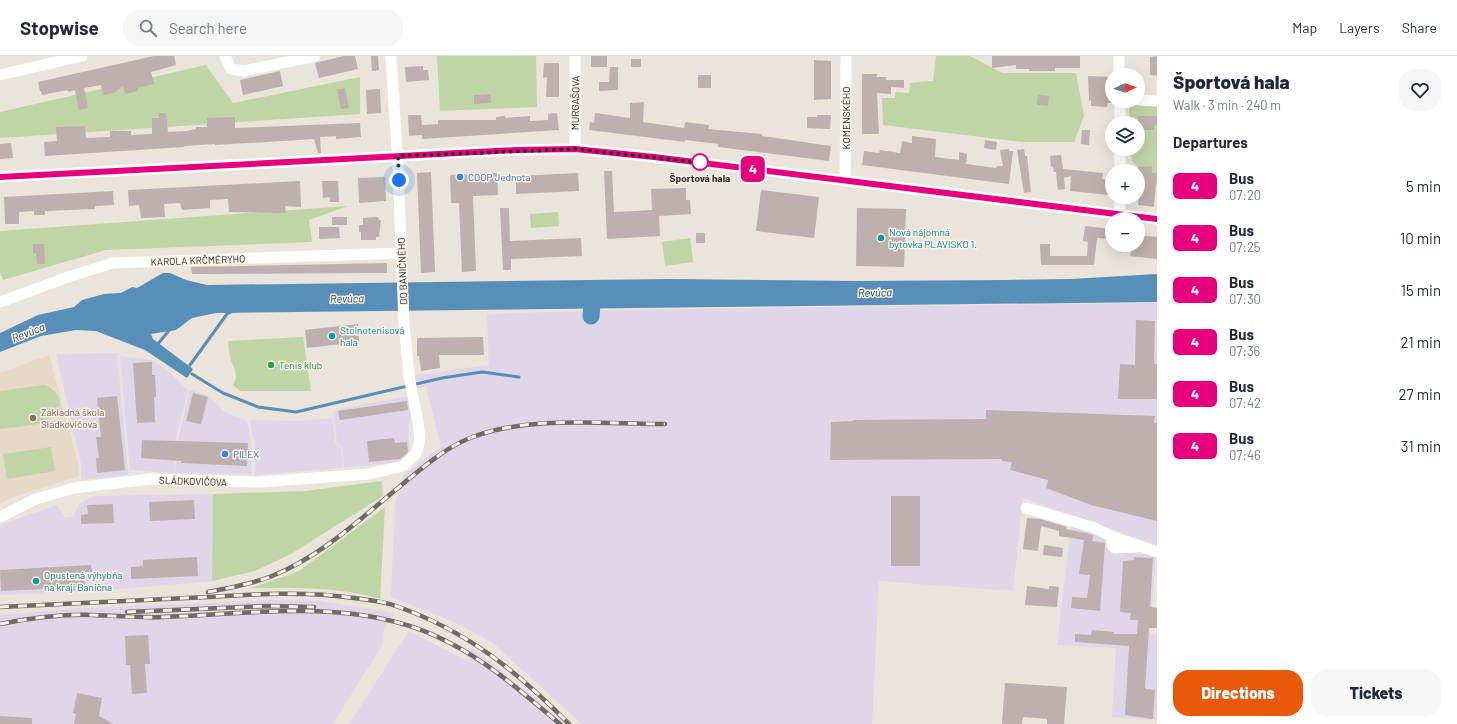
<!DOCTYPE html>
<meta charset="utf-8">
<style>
body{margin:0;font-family:Barlow,sans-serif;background:#f6f6f7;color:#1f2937;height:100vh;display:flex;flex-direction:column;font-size:15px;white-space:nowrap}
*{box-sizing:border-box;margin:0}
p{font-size:13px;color:#747a83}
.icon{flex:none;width:22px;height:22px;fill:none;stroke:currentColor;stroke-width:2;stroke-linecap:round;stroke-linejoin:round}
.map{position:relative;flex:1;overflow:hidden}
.sheet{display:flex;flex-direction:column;background:#fff;width:300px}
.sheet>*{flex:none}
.badge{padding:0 8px;border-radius:6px;font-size:14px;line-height:26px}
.needle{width:26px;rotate:86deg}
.buttons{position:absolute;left:1105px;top:12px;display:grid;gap:8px}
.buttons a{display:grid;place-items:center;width:40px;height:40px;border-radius:50%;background:#fff;box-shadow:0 4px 16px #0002;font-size:20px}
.you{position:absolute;width:20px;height:20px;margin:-10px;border:3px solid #fff;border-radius:50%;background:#1a73e8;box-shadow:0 0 0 6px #1a73e833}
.map>.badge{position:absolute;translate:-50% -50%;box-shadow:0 0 0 2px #fff}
h2{padding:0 16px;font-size:15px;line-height:36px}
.round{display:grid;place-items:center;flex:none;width:42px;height:42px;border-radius:16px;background:#f6f6f7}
.head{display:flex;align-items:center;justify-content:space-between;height:68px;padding:0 16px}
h1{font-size:19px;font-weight:800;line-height:30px}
.button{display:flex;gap:8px;margin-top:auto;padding:8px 16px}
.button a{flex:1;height:46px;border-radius:16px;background:#ea580c;color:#fff;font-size:16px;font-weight:800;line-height:46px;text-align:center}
.button a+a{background:#f6f6f7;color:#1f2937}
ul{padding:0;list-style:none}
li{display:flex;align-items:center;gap:12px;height:52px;padding:0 16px}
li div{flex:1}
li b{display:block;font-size:15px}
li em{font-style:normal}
li .badge{min-width:44px;font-weight:700;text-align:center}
header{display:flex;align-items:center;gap:24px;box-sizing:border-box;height:56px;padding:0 20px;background:#fff;border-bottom:1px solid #e0e1e3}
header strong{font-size:19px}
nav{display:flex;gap:22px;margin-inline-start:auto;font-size:14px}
.search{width:280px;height:36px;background:#f6f6f7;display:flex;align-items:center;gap:10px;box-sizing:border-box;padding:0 14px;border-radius:16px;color:#747a83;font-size:15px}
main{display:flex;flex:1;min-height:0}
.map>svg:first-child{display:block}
.industrial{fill:#e1d5ea}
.education{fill:#e8d8c6}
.green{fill:#bfd5a6}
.water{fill:#588fb9}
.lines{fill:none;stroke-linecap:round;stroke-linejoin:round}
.stream{stroke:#588fb9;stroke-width:3}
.river{stroke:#588fb9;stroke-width:17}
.building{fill:#bdb0af}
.minor{stroke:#fff;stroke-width:11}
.rail-casing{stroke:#6f6b65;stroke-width:4.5}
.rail{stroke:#f7f1e7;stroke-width:3;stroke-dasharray:9;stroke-linecap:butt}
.line-casing{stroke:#fff;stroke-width:9}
.line{stroke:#e6007e;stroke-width:6}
.walk{stroke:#2d2b27;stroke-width:4;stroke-dasharray:0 7.2}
.stop-dot{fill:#fff;stroke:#e6007e;stroke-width:2}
.shop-dot{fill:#3f7fe0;stroke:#f7f1e7;stroke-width:1.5}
.culture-dot{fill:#0f9aa8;stroke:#f7f1e7;stroke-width:1.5}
.leisure-dot{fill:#2e9e5b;stroke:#f7f1e7;stroke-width:1.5}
.education-dot{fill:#8d6e63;stroke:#f7f1e7;stroke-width:1.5}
.labels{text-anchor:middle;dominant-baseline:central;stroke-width:3;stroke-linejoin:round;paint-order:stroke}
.street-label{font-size:10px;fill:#2d2b27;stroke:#f7f1e7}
.shop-label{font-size:10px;fill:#366cbe;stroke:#f7f1e7;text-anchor:start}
.stop-label{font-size:10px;font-weight:bold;fill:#2d2b27;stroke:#f7f1e7}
.culture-label{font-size:10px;fill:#0d838f;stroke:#f7f1e7;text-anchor:start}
.leisure-label{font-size:10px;fill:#27864d;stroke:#f7f1e7;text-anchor:start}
.education-label{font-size:10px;fill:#785e54;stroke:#f7f1e7;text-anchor:start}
.water-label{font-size:11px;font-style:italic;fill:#133e5c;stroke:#f7f1e7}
</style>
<header>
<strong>Stopwise</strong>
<div class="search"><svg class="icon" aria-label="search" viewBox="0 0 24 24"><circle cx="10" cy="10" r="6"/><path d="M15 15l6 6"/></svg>Search here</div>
<nav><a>Map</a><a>Layers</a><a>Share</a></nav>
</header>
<main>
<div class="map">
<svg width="1157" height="668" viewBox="0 0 1157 668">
<rect width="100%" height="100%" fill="#eae4da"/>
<path class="industrial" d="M1157 247V489L1023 442 1013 535 879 525 872 668H582L494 588 455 566 391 541 395 447 404 418 441 391 426 330 417 333 415 319 489 309 487 258 621 254Z
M117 297 128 419 81 424V408L56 298Z
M120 300 151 304 168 315 188 334 176 382 174 417 130 414Z
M190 334 209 340 223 355 247 365 251 386 252 418 175 417 178 383Z
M410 340 413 353 408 370 410 395 400 406 344 412 342 392 337 386 333 357 335 354Z
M333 362 335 386 341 393 343 412 255 419 254 385 250 364 300 365Z
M213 438 212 525 85 536 0 539V469L57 449 65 462 73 460 80 447 95 440Z
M1071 471 1096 477 1109 487 1108 495 1156 499 1150 578H1157V664L1112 661 1116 592 1057 589Z
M268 544 320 545 395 557 383 575 382 589 333 668H0V559L67 553Z
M409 575 467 605 472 592 534 641 559 665 556 668H349Z"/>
<path class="education" d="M49 299 78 407 79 420 14 441 0 448V317Z"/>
<path class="green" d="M437 0H536L537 51 440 55Z
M936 0H970L1002 17H1076L1084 60 1074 86H1023L883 69 882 42H895V36L909 37 910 27 933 25Z
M206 9 233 47 360 21V58L0 82V56Z
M1129 48 1157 50V130L1132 105 1131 93H1138V67H1130Z
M348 150 309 164 312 186 106 194 3 224 0 216V175Z
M558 156 559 170 531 172 530 158Z
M690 182 693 206 665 210 662 186Z
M303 281 311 335H240L233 329C240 317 233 312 230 301 229 296 229 290 228 285Z
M44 329C51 331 57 336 59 343 66 371 18 370 0 373V335Z
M51 391 55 415 7 423 3 398Z
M382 425 383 440 291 498 255 515 212 525 213 438 305 435Z
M385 451 380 543C339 530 294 532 251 532L299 515Z"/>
<path class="water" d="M163 217H170L186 224 207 229 670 223 858 225 1007 224 1071 223 1157 218V246L216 257 192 262 176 274 151 278 153 283 193 313 187 322 145 294 96 275 76 274 41 280 0 296V277L38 259 74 251 82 244 104 238 121 237 132 231 137 232Z"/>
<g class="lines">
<path class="stream" d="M157 289 171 272
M190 309 227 258 231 256
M192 318 223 337 258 351 296 356 442 322 482 316 519 321"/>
<path class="river" d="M591 260 593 238"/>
</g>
<path class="building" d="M154 0H174L176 9 151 16 154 28 138 32V35L125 38 123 30 114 37 103 39 101 29 84 32 88 52 79 54 75 34 68 36V34L42 39 41 35H40L38 26Z
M344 0H355L358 13 319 22 315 7Z
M371 0H378L379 14 372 15Z
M591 0H607V11H591Z
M992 0H1080V12H1055V15H1029V13H1016V9L992 12Z
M1157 0V20L1150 19V1Z
M631 3H641V11H631Z
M814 4 831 5V43L814 44Z
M544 7H559V41H546L547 21 543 22Z
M423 10V14H428L429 24 406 26 405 11Z
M610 11H618V34L599 35V26H609Z
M280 15 283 30 243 39 240 24Z
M862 18H877V21H886V24H904V32L891 31V38L877 37 879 78H862Z
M698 19H711V32H698Z
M1088 20 1111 21 1112 47H1108L1107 51 1091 50V44L1089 45Z
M345 32 349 52 341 53 337 33Z
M380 33 381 57 367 58 366 34Z
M490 38 491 47 474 48V39Z
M1038 39 1049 40 1048 50 1037 49Z
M644 46 643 66 684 72 685 66 709 69 708 73 762 78V80L831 90 829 105 718 91V88L685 84V86L589 74 590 66 594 67 595 57 630 62V47Z
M159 57H166L168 76 187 75 196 73V71H207V62L235 61V72L360 67 361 81 336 83V80L320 81 321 97H318L314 83 215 89V88L184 90V91L45 100 44 86 57 85 56 71 85 70 86 82 110 81V75H131V79L152 78V62H159Z
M557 57 559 74 422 83V79L409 80 408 59H421L422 69 438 68V64H496V61L505 60V62L530 60V65L548 64V58Z
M817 59H831L830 73 807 72V61H817Z
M1138 60H1157V69L1154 70V74H1138Z
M1082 74H1090L1089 89 1081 88Z
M912 80 936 83 935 101 959 104V96L967 98 966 108 996 112 997 110H1003L1000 94 1009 93V95H1013L1009 128 862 109 864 95 879 97 880 94 900 97 902 85 912 87Z
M985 84 997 86 996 94 984 92Z
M11 87 13 102 0 103V88Z
M1024 93 1025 100H1027L1031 136 1024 137 1017 94Z
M1061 99 1063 113 1103 117 1102 123 1111 124 1110 127H1112V136H1109V139L1070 135 1071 120 1064 122 1065 133 1058 134 1056 116H1054L1053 110 1051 111 1050 100Z
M1152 110V117H1157L1154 151 1138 149 1141 125H1138V111Z
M604 115H612L614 156 652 154 651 133 686 132V144H690L691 158 659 160 660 180 607 183Z
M431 116 435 216 421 217 417 117Z
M497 117 498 139 473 140 476 215 462 216 459 147H451L450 119Z
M578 117 579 135 516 138V120Z
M385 121 386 145 359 147 358 122Z
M300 125 301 151 285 150 286 157 229 156 228 143 210 144V152L182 154 180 147 164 148 165 161 141 162 139 149 129 150 128 134Z
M322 125H338L339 146H330V141L323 142Z
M761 134 819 141 814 182 756 175Z
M113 135 114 149 95 150V153L45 155V159H34V155L19 156V168H5L4 141Z
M500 152H509L510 185 581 182 582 200 511 203V214H503Z
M857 152 906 153 904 211 856 210Z
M332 161H347V169H332Z
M378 161 379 164H381L379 181H376V184H361V176H359V169H363V162Z
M1085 170 1110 173 1109 183 1097 182 1094 209H1041L1040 188H1050V200H1087L1088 186 1083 185Z
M319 171H339L340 182 319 183Z
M696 177H705V187H696Z
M1138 179 1157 181V203L1130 200 1132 189H1138Z
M33 188H44L45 208H37L36 197H33Z
M387 207V217L192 218 191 211Z
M1136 264 1155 265 1154 308H1157V343H1118L1120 308 1135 309Z
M358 268 359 286 307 292 305 274Z
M483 281 484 299H439L440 312 421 315 419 300H417V282Z
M152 306V319H155L156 341H154L155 366 137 367 133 307Z
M193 337 208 341 201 368 186 365Z
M117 340 125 414 97 417 96 402H99L96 381H101L97 342Z
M407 345 408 354 340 364 338 355Z
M986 354 1155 360 1154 367H1157V465L1091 449 1046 432 1048 424 1010 414 1012 406 1002 405V403L830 404 831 366 853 365V364L986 363Z
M394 382 395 387 407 386 408 396 406 398 400 403 369 406 367 385Z
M142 384 248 387 247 410 181 407V405L141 402Z
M891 440H920V510H891Z
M194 444 195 463 150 465 149 446Z
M113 448 114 467 81 468V459L88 458 87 449Z
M1027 462 1040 463 1067 471 1066 473 1090 478 1093 479 1092 485 1105 487 1100 555 1071 552 1072 541 1087 542 1090 519 1079 518 1084 484 1059 480V475L1041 470 1038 495 1023 493Z
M1044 489 1063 492 1062 501 1043 499Z
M197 501 198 520 131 523V511L143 510V504Z
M1134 501 1153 502 1150 551 1157 552V572H1149L1145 633 1155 634 1153 663 1125 659 1129 590 1075 586V578L1091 579 1092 574 1114 576V578H1137L1138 564H1130L1131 557 1120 556 1123 505 1134 504Z
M91 509 92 516H84L85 531 1 535 0 514Z
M1027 530 1049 533V530L1059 531 1057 551 1025 549Z
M148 579 150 608H145L147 637 132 638 130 609H126L125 580Z
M1005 627 1067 631 1064 668H1047V663L1023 661 1022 668H1002Z
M77 637 102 642 99 660 113 668H74L76 658 73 657Z
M0 660 32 662V668H0Z"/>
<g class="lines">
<path class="minor" d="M225 0 231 13 244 15 315 0
M1119 0V19
M0 19 82 0
M1138 44 1157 45
M1120 45V67
M575 93V0
M1120 93V115
M0 121 517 94 575 93 654 101 1157 163
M845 125 846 0
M1120 159V141
M0 246 68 221 113 207 401 197
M1026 452 1092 471 1116 482 1157 496
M0 461 36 443 74 432 151 423 259 426 369 418 403 410 416 398 420 384 418 366 409 320 404 268 398 111 391 0
M1116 482 1112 485V489L1115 492 1136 491"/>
<g class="rail-casing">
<path id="rail" d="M208 536C229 532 252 528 272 520 320 501 359 464 398 432 421 413 443 393 470 382 528 359 603 368 665 368
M0 551C69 548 139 544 208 541 257 538 305 535 354 542 368 544 383 545 396 550 467 575 517 615 569 668
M127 556 268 550 314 551
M0 568C31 562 62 558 93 559 116 560 139 562 163 561 257 558 361 540 448 586 490 607 524 638 560 668"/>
</g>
<use href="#rail" class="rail"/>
</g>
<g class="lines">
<g class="line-casing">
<path id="line" d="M0 121 517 94 575 93 654 101 1157 163"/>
</g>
<use href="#line" class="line"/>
<path class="walk" d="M399 124 398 100 575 93 704 107 700 106"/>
</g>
<circle class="stop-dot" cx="700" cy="106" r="8"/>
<g class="shop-dot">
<circle cx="460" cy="121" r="4"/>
<circle cx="225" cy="398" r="4"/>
</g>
<g class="culture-dot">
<circle cx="881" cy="182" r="4"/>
<circle cx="332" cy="280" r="4"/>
<circle cx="36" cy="525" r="4"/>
</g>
<circle class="leisure-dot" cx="271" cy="309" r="4"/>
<circle class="education-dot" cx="33" cy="362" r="4"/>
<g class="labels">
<g class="street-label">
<text transform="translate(575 47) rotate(-89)">MURGAŠOVA</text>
<text transform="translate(846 62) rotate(-90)">KOMENSKÉHO</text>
<text transform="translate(198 204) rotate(-2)">KAROLA KRČMÉRYHO</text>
<text transform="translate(402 215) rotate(-92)">DO BANIČNÉHO</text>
<text transform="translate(193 425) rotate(2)">SLÁDKOVIČOVA</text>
</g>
<g class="shop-label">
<text x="468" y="121">COOP Jednota</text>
<text x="233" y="398">PILEX</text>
</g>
<g class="stop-label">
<text x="700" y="122">Športová hala</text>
</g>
<g class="culture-label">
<text x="889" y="176">Nová nájomná<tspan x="889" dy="12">bytovka PLAVISKO 1.</tspan></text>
<text x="340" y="274">Stolnotenisová<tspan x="340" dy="12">hala</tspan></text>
<text x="44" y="519">Opustená výhybňa<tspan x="44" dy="12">na kraji Banična</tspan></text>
</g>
<g class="leisure-label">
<text x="279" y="309">Tenis klub</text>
</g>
<g class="education-label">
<text x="41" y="356">Základná škola<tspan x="41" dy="12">Sládkovičova</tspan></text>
</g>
<g class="water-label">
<text transform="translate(875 236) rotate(-1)">Revúca</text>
<text transform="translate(347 242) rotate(-1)">Revúca</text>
<text transform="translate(28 276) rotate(-22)">Revúca</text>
</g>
</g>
</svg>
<div class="buttons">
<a><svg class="needle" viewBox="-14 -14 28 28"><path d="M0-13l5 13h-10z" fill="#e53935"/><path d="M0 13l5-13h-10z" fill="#747a83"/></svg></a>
<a><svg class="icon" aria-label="layers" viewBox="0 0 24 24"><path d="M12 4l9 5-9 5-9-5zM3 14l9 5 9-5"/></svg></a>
<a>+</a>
<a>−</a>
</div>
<div class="you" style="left:399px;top:124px"></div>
<b class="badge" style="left:753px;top:113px;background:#e6007e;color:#fff">4</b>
</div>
<section class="sheet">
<div class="head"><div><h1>Športová hala</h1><p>Walk · 3 min · 240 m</p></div><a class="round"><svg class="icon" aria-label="heart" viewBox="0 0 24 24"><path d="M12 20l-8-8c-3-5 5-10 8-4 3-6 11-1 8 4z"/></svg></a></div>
<h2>Departures</h2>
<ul>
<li><span class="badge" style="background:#e6007e;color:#fff">4</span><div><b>Bus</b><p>07:20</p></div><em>5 min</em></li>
<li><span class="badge" style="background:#e6007e;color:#fff">4</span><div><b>Bus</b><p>07:25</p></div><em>10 min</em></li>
<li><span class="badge" style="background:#e6007e;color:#fff">4</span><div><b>Bus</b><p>07:30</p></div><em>15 min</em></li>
<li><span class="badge" style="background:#e6007e;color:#fff">4</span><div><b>Bus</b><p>07:36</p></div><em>21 min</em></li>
<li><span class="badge" style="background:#e6007e;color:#fff">4</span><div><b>Bus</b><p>07:42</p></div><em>27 min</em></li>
<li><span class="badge" style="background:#e6007e;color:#fff">4</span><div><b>Bus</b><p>07:46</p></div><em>31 min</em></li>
</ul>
<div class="button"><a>Directions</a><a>Tickets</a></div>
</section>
</main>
